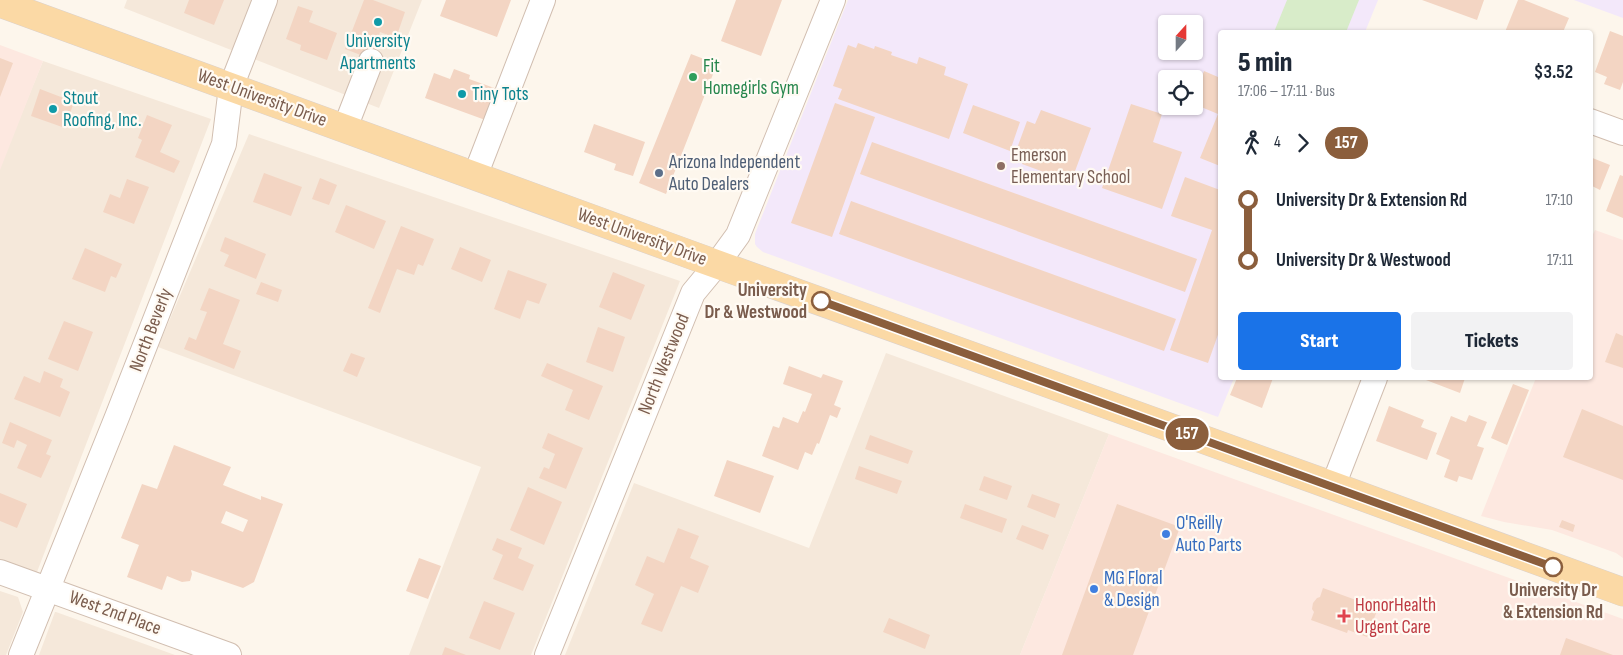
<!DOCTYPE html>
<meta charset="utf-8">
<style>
body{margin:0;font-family:"Sofia Sans Condensed",sans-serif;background:#f2f2f3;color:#1f2937;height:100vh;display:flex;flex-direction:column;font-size:19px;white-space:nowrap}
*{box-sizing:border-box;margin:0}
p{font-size:16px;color:#747a83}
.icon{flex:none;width:28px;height:28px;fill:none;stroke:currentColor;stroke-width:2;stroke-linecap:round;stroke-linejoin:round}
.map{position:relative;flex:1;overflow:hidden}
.panel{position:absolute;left:1218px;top:30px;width:375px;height:350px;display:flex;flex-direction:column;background:#fff;border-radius:5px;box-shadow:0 1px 4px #0004}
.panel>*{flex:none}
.badge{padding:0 10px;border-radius:16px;font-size:18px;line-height:32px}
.needle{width:32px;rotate:21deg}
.tools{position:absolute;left:1158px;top:15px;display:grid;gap:10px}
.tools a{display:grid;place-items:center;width:45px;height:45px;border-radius:5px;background:#fff;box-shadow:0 1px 4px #0004;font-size:25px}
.map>.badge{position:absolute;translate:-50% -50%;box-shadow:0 0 0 2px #fff}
.legs{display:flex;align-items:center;gap:8px;height:55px;padding:0 20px;font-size:16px}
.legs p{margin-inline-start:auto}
.head{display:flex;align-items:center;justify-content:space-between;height:85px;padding:0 20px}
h1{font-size:28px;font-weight:800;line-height:38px}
.button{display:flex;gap:10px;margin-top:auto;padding:10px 20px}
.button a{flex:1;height:58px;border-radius:5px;background:#1a73e8;color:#fff;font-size:20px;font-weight:800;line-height:58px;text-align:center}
.button a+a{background:#f2f2f3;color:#1f2937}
ul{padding:0 20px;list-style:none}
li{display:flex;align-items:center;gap:18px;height:60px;font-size:19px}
li i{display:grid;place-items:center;width:8px;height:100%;margin:0 6px;background:currentColor}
li i::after{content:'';width:12px;height:12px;margin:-6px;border:4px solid;border-radius:50%;background:#fff}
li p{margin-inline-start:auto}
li:first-child i{background:linear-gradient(#0000 50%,currentColor 0)}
li:last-child i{background:linear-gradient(currentColor 50%,#0000 0)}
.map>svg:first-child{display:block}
.residential{fill:#f5e8da}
.commercial{fill:#fde8e0}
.education{fill:#f3e8fa;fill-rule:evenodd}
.green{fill:#d8ecc9}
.building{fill:#f3d5c3;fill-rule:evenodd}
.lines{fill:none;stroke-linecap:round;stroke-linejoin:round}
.minor-casing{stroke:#d1beb0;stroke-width:26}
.major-casing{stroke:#dad1cd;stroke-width:29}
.minor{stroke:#fff;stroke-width:24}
.major{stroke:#fbd9a5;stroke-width:28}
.line-1-casing{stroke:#fff;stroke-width:11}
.line-1{stroke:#8b5e3c;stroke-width:8}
.culture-dot{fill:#0f9aa8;stroke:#fffaf3;stroke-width:2}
.leisure-dot{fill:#2e9e5b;stroke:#fffaf3;stroke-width:2}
.education-dot{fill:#8d6e63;stroke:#fffaf3;stroke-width:2}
.service-dot{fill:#5c6f8a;stroke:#fffaf3;stroke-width:2}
.stop-1-dot{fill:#fff;stroke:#8b5e3c;stroke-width:2.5}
.shop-dot{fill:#3f7fe0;stroke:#fffaf3;stroke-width:2}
.health-dot{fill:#e0444e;stroke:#fffaf3;stroke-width:2}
.labels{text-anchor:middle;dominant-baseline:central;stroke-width:4.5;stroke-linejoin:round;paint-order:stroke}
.culture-label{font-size:19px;fill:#0d838f;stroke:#fffaf3;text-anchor:start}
.leisure-label{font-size:19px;fill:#27864d;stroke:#fffaf3;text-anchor:start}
.street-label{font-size:19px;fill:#7a5c4d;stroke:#fffaf3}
.education-label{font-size:19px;fill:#785e54;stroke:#fffaf3;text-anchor:start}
.service-label{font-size:19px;fill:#4e5e75;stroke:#fffaf3;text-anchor:start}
.stop-label{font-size:19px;font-weight:bold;fill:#7a5c4d;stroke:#fffaf3;text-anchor:end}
.shop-label{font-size:19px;fill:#366cbe;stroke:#fffaf3;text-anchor:start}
.health-label{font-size:19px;fill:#be3a42;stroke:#fffaf3;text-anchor:start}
</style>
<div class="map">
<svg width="1623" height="655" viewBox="0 0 1623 655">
<rect width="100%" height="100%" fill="#fdf6ec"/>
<path class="residential" d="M127 0H422L379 108 124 8Z
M43 61 211 119 37 572 0 559V167Z
M249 134 680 281 531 655H409L481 467 158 347Z
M886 353 1109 434 1020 655H565L634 483 809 548Z
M0 591 18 597 23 612 6 655H0Z
M55 612H56L175 655H39Z"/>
<path class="commercial" d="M0 45 43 61 0 170Z
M1595 230 1623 240V558L1616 553 1552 530 1504 522 1481 516 1536 378H1590V241Z
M1109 434 1623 619V655H1020Z"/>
<path class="education" d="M848 0H1378L1365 32H1220V378H1234L1218 417 763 252 757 247 755 244V234L758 226ZM1166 24H1194V51H1166ZM1166 79H1194V106H1166Z
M1574 0H1623V18Z"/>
<path class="green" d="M1287 0H1359L1346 32H1274Z"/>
<path class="building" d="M189 0H224L214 25 184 13Z
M364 0H373L405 12 396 38 380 32 371 59 345 49Z
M446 0H511L497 37 440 16Z
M736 0H782L761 56 721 41Z
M1422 0H1484L1477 20Z
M1518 0H1524L1569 18 1563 32H1505Z
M298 6 313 11 309 22 337 33 327 60 300 50 301 45 286 39Z
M1610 31 1623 36V82L1620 90 1604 84 1607 77 1595 72Z
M858 43 874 49 875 46 892 52 891 55 917 64 919 57 946 67 944 75 968 84 949 139 838 99 842 89 833 86 848 45 856 48Z
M691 54 717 64 666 194 639 183Z
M0 58 13 63 0 97Z
M454 69 470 75 469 79 500 90 488 121 425 98 434 73 450 79Z
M1204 71 1218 77 1220 71V166L1200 158 1218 114 1194 104V96Z
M40 89 74 102 65 128 31 116Z
M835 103 875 117 832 237 791 223Z
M1131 104 1162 114 1153 142 1182 152 1162 209 1102 188Z
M973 105 1020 122 1010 151 963 133Z
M1041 110 1091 128 1071 182 1022 164 1025 155 1016 151 1027 121 1035 124Z
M147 115 172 125 160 152 180 161 174 173 135 157 142 140 138 138Z
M594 124 645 142 633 176 614 170 616 164 584 152Z
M872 142 1197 259 1185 292 860 174Z
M1590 157 1610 165 1600 190 1592 186 1590 192Z
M264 173 302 187 291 216 253 202Z
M1620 175 1623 176V218L1606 211Z
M1185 177 1220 190V329L1208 363 1170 350 1212 230 1171 216Z
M320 178 337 185 329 205 312 199Z
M127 179 149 187 134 224 103 212 110 194 120 198Z
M851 201 1176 319 1164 351 839 234Z
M346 205 386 221 374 249 335 232Z
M401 226 434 239 423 266 418 264 414 275 397 269 380 313 368 308Z
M225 237 266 254 256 279 224 266 229 255 220 251Z
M460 247 491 260 482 282 451 269Z
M85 248 122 264 116 278 111 276 105 292 72 279Z
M508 270 547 284 539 304 527 300 520 319 494 309Z
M613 272 645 285 631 320 599 307Z
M261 282 282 290 278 302 256 294Z
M209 288 240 300 223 344 241 351 234 369 184 349 189 337 196 340 207 312 200 310Z
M64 321 93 332 78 371 48 359Z
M598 327 625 337 613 372 586 362Z
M1616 333 1623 336V368L1605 362Z
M351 353 365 358 357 377 343 371Z
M547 363 603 386 589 420 565 410 573 390 541 376Z
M789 366 821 378 823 374 843 381 834 405 841 408 837 418 830 415 819 444 817 443 812 455 805 452 798 470 762 456 773 426 779 428 783 417 798 423 803 411 805 412 812 394 783 384Z
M44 371 63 379 60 387 70 392 60 417 14 399 24 376 40 383Z
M1237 378H1273L1262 408 1230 395Z
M1427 378H1465L1460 393 1426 380Z
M1513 384 1529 390 1507 445 1491 438Z
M1389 406 1424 420 1421 427 1437 433 1427 460 1376 441Z
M1582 409 1623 426V480L1563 457Z
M1469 415 1487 422 1477 446 1484 448 1472 480 1459 476 1457 482 1444 477 1450 460 1436 454 1451 416 1466 422Z
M10 422 52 440 46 454 51 456 41 478 17 468 27 445 17 440 14 448 2 443Z
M548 433 583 448 566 489 539 478 544 467 549 469 555 454 542 448Z
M870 435 913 451 908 464 865 449Z
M174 445 231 467 223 485 261 500V496L283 504 254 582 243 588 191 570 192 574 190 581 182 582 167 576 162 590 127 577 139 545 121 538 142 484 157 489ZM226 511 248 520 243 532 221 523Z
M727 460 774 476 760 513 714 496Z
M859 466 902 481 897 494 855 479Z
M984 476 1012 486 1007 500 979 490Z
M528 487 562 502 544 545 510 530Z
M0 493 27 504 17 528 0 521Z
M1032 494 1060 504 1055 518 1027 507Z
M965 504 1007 519 1002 533 960 518Z
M1117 504 1180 527 1133 655H1062Z
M1562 520 1575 525 1573 532 1559 527Z
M1022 525 1049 535 1043 550 1016 539Z
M678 528 699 536 690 558 709 566 698 593 681 586 662 632 641 624 654 594 635 585 647 556 664 563Z
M497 538 522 548 518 558 534 565 523 591 493 579 503 555 492 550Z
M419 558 441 566 428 599 406 591Z
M1323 588 1378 608 1367 637 1348 630 1347 633 1311 620 1314 612 1312 609 1313 603 1317 598 1320 597Z
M484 601 515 613 500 650 469 638Z
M889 618 930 635 925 649 883 632Z
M1566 638 1613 655H1560Z
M445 647 466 655H442Z"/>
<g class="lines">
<g class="minor-casing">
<path id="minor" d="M1590 121 1623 133
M345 128 371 61
M475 176 543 0
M1333 486 1375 378
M0 572 229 655
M21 655 117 417 224 144 231 87 265 0
M547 655 693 293 717 264 738 235 833 0"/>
</g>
<g class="major-casing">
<path id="major" d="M0 3 694 256 1333 486 1623 592"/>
</g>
<use href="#minor" class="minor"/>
<use href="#major" class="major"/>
</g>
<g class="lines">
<g class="line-1-casing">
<path id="line-1" d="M821 301 1553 567"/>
</g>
<use href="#line-1" class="line-1"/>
</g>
<g class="culture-dot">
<circle cx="378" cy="22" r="5"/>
<circle cx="462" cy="94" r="5"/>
<circle cx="53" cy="109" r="5"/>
</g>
<circle class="leisure-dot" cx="693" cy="77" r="5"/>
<circle class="education-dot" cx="1001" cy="166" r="5"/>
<circle class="service-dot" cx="659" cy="173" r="5"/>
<g class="stop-1-dot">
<circle cx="821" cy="301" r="9"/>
<circle cx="1553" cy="567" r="9"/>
</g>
<g class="shop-dot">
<circle cx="1166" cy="534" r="5"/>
<circle cx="1094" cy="589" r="5"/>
</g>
<path class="health-dot" d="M1341.5 608.5h5v5h5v5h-5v5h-5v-5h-5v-5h5z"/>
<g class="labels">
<g class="culture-label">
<text x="378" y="41" text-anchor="middle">University<tspan x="378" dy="22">Apartments</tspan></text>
<text x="472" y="94">Tiny Tots</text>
<text x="63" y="98">Stout<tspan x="63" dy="22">Roofing, Inc.</tspan></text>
</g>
<g class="leisure-label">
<text x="703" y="66">Fit<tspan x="703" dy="22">Homegirls Gym</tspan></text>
</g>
<g class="street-label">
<text transform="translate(262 98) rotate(20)">West University Drive</text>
<text transform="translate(642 237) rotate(20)">West University Drive</text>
<text transform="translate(151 330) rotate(-69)">North Beverly</text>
<text transform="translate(664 364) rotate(-68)">North Westwood</text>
<text transform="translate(115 613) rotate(20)">West 2nd Place</text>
</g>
<g class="education-label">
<text x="1011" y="155">Emerson<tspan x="1011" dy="22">Elementary School</tspan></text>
</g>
<g class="service-label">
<text x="669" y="162">Arizona Independent<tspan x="669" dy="22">Auto Dealers</tspan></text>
</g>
<g class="stop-label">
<text x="807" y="290">University<tspan x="807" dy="22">Dr &amp; Westwood</tspan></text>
<text x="1553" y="590" text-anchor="middle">University Dr<tspan x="1553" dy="22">&amp; Extension Rd</tspan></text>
</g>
<g class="shop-label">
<text x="1176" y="523">O'Reilly<tspan x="1176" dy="22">Auto Parts</tspan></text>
<text x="1104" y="578">MG Floral<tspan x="1104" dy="22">&amp; Design</tspan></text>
</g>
<g class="health-label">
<text x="1355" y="605">HonorHealth<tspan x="1355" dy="22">Urgent Care</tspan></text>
</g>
</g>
</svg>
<div class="tools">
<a><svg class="needle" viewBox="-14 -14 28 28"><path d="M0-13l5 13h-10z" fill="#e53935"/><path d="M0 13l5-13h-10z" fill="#747a83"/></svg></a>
<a><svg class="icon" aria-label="locate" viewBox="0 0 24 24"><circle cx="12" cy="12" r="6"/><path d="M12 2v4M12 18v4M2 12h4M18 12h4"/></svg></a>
</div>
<b class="badge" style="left:1187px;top:434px;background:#8b5e3c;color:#fff">157</b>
<section class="panel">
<div class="head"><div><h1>5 min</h1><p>17:06 – 17:11 · Bus</p></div><b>$3.52</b></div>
<div class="legs"><svg class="icon" aria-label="walk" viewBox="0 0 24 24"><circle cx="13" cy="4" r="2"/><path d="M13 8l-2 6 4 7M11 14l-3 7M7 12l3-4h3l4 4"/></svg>4<svg class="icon" aria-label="forward" viewBox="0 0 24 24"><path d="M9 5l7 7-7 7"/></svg><b class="badge" style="background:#8b5e3c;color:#fff">157</b></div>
<ul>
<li><i style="color:#8b5e3c"></i><b>University Dr &amp; Extension Rd</b><p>17:10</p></li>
<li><i style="color:#8b5e3c"></i><b>University Dr &amp; Westwood</b><p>17:11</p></li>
</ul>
<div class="button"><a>Start</a><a>Tickets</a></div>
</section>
</div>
